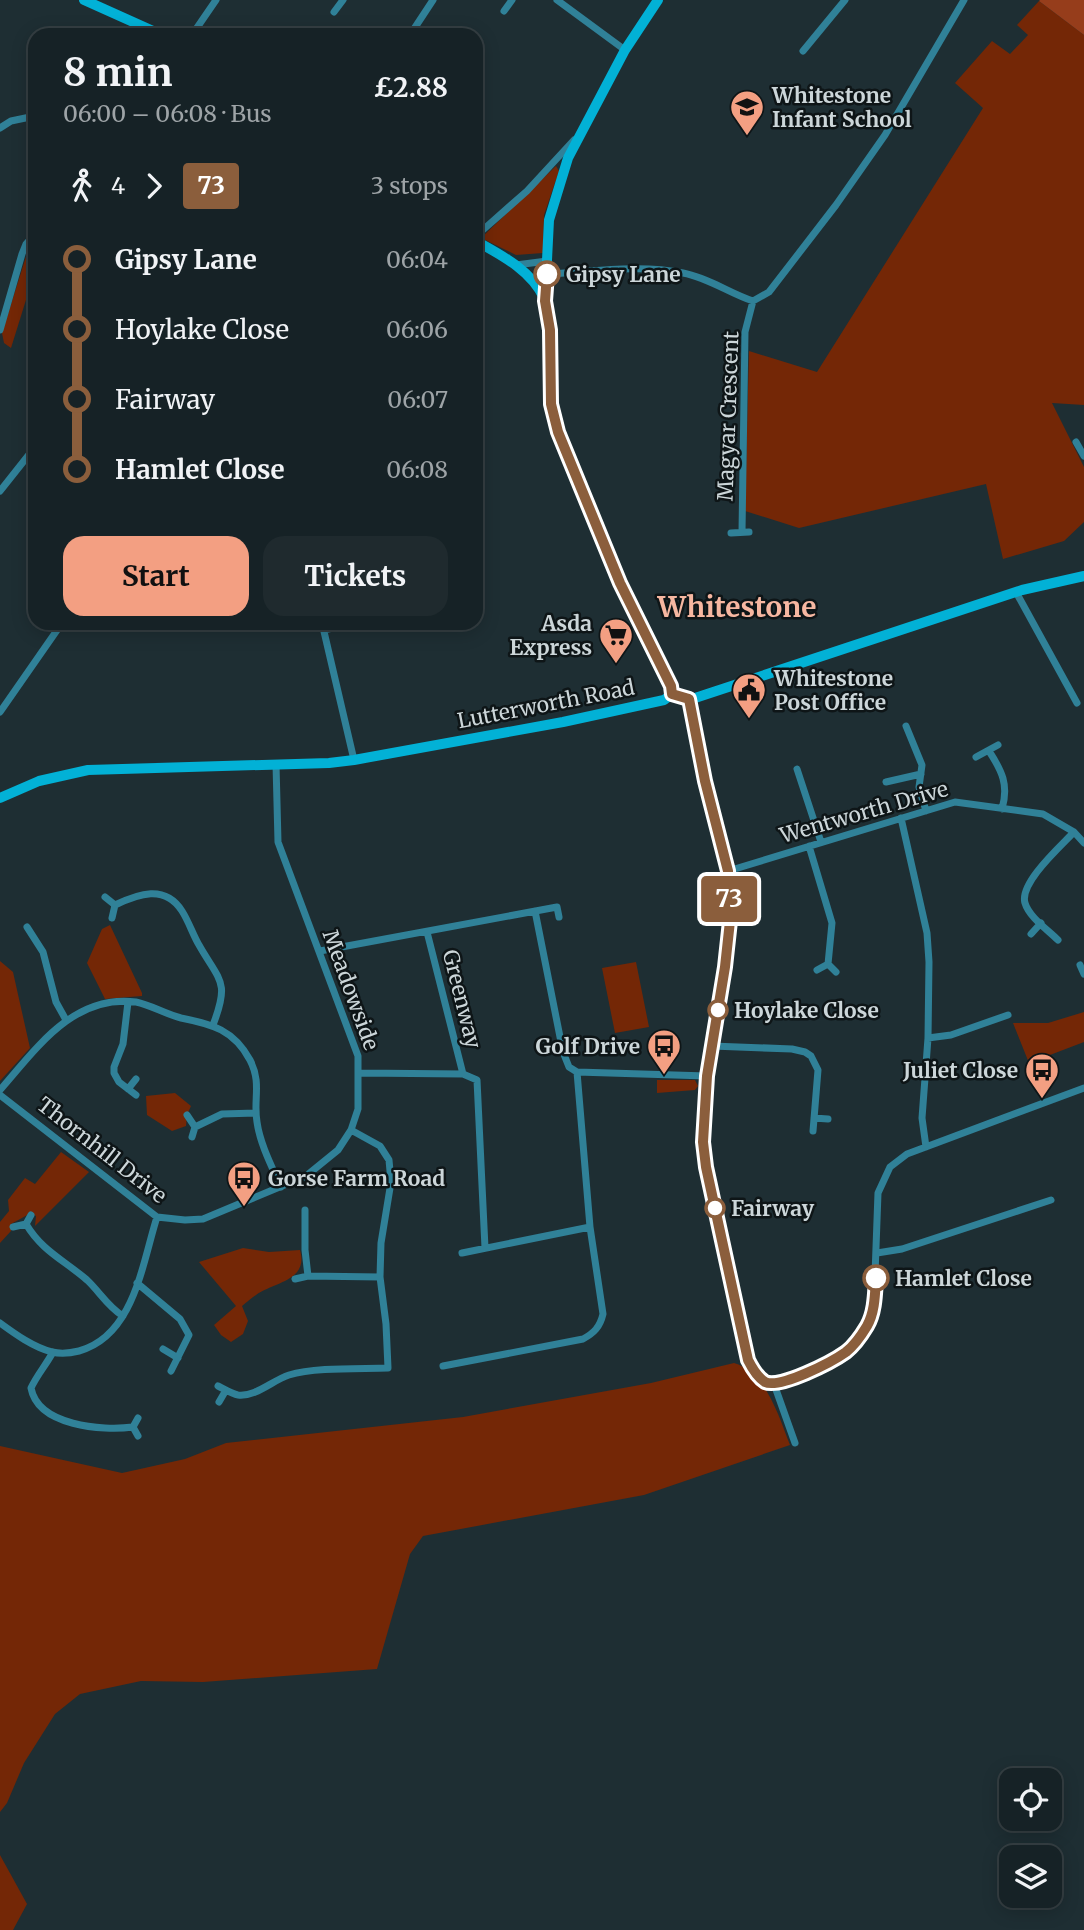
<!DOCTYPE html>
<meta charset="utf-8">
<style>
body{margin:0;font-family:Merriweather,serif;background:#1f2a2e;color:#f1f3f6;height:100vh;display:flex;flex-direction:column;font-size:26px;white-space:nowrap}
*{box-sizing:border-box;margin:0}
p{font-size:23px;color:#9ea4a7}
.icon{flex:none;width:38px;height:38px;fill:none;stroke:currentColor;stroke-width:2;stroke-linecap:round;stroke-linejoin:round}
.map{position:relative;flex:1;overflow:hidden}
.details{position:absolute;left:28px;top:28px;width:455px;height:602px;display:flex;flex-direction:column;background:#162226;border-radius:21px;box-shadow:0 4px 18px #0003,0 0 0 2px #353f43}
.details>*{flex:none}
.badge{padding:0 14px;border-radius:5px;font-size:24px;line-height:46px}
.buttons{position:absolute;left:999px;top:1768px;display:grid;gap:14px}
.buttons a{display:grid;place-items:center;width:63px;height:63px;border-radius:14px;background:#162226;box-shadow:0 4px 18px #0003,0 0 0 2px #353f43;font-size:35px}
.map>.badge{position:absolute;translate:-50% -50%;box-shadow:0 0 0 4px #fff}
.legs{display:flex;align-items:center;gap:10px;height:77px;padding:0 35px;font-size:23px}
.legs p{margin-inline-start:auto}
.overview{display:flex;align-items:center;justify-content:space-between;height:119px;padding:0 35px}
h1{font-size:38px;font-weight:700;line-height:52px}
.button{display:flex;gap:14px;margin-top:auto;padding:14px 35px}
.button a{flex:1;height:80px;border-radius:21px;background:#f39f82;color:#111;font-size:28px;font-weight:700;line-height:80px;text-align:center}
.button a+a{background:#1f2a2e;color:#f1f3f6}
ul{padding:0 35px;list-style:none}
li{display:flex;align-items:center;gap:24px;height:70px;font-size:26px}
li i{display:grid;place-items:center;width:10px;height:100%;margin:0 9px;background:currentColor}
li i::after{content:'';width:18px;height:18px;margin:-9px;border:5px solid;border-radius:50%;background:#162226}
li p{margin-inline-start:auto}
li:first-child i{background:linear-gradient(#0000 50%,currentColor 0)}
li:last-child i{background:linear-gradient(currentColor 50%,#0000 0)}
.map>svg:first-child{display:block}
.green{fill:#742706}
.forest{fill:#963d1b}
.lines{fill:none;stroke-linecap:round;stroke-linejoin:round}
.street{stroke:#308198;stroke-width:7}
.secondary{stroke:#02b1d6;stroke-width:10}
.line-1-casing{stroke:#fff;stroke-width:16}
.line-1{stroke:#8b5e3c;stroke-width:10}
.stop-1-dot{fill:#fff;stroke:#8b5e3c;stroke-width:3.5}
.labels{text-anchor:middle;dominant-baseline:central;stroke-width:5;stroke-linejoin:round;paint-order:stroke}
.poi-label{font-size:21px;font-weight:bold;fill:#ccd6d9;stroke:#0e1517;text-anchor:start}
.stop-label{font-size:21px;font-weight:bold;fill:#ccd6d9;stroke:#0e1517;text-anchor:start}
.street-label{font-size:21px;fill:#ccd6d9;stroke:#0e1517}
.district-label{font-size:28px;font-weight:bold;fill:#f6b7a1;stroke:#0e1517}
</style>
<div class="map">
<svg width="1084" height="1930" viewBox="0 0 1084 1930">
<rect width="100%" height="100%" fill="#1e2e33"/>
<path class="green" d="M1039 1 1084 35V405L1052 403 1084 467V522L1064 541 1003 559 986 484 799 528 745 511 749 351 817 372 983 108 955 83 992 41 1010 54 1028 35 1017 25Z
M556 166 559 171 544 215 543 253 516 255 481 238Z
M35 238V271L11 348 4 343 2 333 29 247Z
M110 925 142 993V996L105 999 87 963 102 929Z
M0 961 13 972 30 1048 0 1081Z
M636 962 649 1027 615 1033 602 968Z
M1084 1012V1042L1029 1063 1013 1023H1048Z
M657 1080H695L698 1086 695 1090 657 1093Z
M175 1093 191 1106 187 1115 186 1126 172 1131 147 1115 146 1096Z
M61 1152 89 1172 35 1226 36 1216 31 1213 11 1224V1231L0 1243V1222L9 1211 8 1200 25 1178 35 1184Z
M243 1248 269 1252 300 1250C309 1281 274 1282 256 1295 251 1298 247 1302 242 1306L248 1321 243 1334 231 1342 221 1335 214 1325 236 1306 199 1262Z
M734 1363C766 1372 779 1417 790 1445L644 1495 423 1536 410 1554 377 1669 203 1682 141 1681 80 1694 55 1714 24 1763 7 1803 0 1812V1446L122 1473 185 1459 226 1443 463 1417 651 1383Z
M0 1855 27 1904 13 1930H0Z"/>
<path class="forest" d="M1084 0V35L1039 1 1040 0Z"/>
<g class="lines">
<path class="street" d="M557 0 625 50
M504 11 512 0
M334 12 343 0
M192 35 216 0
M410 35 433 0
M803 51 845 0
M0 128 11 121 35 116
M476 236 527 191 574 140
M516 265 547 261
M547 274C591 272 639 264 683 273 709 278 729 293 753 301L769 292 836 205 885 135 964 0
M0 330 22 254 26 244 35 234
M1076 442 1084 456
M0 491 35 447
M742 532 745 332 753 301
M731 533 749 532
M1016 592 1077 703
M322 623 354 760
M324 630 353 623
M689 700 705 781 728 871 730 921 725 967 707 1076 703 1142 706 1167 748 1360 764 1381 774 1384
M0 712 62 623
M906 726 922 765 919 787 926 811
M989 751C1002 771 1009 785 1002 809
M976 757 998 745
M797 769 821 842
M886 782 921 774
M901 818 927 933 929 962 928 1038 922 1118 926 1147
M809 846 832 923 828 964
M728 871 955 802 1043 814 1074 832 1084 843
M105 897 115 905 112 918
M115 905C138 894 165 884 182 911 189 922 193 935 199 945 220 982 230 981 213 1025
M535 911 563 1052 569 1067 577 1072 707 1076
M27 927 43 952 56 1002 66 1020
M427 932 463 1074
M1031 934 1041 923
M1058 940C1048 930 1029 917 1025 903 1019 883 1061 846 1074 832
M320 951 557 907 559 917
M1080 965 1084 974
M817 970 828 964 836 972
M128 1002 123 1044 114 1067V1073L119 1082 136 1095
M928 1038 951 1035 1008 1015
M712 1046 792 1049 805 1052 811 1056 818 1070 813 1131
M360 1073 463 1074 477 1080 485 1248
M128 1089 136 1079
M0 1090C36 1049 73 994 136 1002 151 1005 165 1014 181 1018 212 1024 234 1030 250 1060 262 1083 253 1100 257 1122 260 1144 272 1167 281 1187
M0 1095 157 1217 185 1220 203 1219 306 1176 338 1150 351 1130 358 1109V1056L278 842 276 764
M187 1115 195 1127 192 1137
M814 1118 828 1119
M195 1127 222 1114 256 1113
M305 1210V1250L308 1276
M26 1224C42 1251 64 1260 87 1280 99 1291 108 1307 123 1316
M13 1227 26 1224 31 1215
M462 1253 590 1227
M877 1253 902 1249 1051 1200
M295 1279 308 1276 380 1277
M137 1283 180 1319 189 1335 171 1371
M0 1323C15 1334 33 1347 52 1352 60 1354 71 1353 79 1351 134 1336 142 1264 157 1217
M163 1349 178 1358
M53 1352C46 1365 37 1375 31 1388 38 1426 102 1431 133 1427
M443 1366 583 1339C594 1333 600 1327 603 1314L590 1227 577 1072
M774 1384 833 1360 856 1343 865 1329 874 1302 878 1193 890 1167 907 1154 1084 1088
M774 1384 795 1443
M218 1386C224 1389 232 1394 238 1395 256 1397 273 1380 289 1375 315 1367 359 1369 388 1368L386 1324 380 1277 381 1243 391 1182 389 1160 380 1146 351 1130
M219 1402 226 1390
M138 1436 133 1427 138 1418"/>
<path class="secondary" d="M84 0 162 35
M476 241C501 255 531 270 544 298 559 331 545 383 554 419 561 451 578 482 591 513 616 571 642 629 671 686L672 694
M545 300 549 220 568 158 625 50 658 0
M672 694 689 700 1022 590 1084 576
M0 798 39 781 88 770 329 763 354 760 563 722 664 700 672 694"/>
</g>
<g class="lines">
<g class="line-1-casing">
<path id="line-1" d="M547 274 545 301 550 330 551 404 558 432 620 583 671 686 672 694 689 699 705 781 728 871 730 921 725 967 707 1076 703 1142 706 1167 748 1360C752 1368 757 1377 765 1382 780 1389 832 1362 846 1352 855 1345 861 1336 867 1326 875 1312 875 1294 876 1278"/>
</g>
<use href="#line-1" class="line-1"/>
</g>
<defs>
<g id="school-pin" transform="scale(1.75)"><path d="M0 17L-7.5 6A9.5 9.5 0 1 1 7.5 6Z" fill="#f39f82" stroke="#0e1517"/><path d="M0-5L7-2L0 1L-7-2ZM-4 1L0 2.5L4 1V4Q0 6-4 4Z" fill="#111"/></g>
<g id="supermarket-pin" transform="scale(1.75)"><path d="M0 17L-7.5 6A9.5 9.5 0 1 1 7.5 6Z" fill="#f39f82" stroke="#0e1517"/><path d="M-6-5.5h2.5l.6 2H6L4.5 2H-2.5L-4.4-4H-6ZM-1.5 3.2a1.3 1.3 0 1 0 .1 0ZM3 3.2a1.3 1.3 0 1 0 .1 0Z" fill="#111"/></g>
<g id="civic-pin" transform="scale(1.75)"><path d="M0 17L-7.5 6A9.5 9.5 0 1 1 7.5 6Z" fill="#f39f82" stroke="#0e1517"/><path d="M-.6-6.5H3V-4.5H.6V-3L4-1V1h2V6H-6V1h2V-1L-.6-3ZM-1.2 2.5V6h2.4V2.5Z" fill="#111"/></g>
<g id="bus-pin" transform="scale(1.75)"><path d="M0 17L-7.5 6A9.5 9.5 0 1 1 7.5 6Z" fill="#f39f82" stroke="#0e1517"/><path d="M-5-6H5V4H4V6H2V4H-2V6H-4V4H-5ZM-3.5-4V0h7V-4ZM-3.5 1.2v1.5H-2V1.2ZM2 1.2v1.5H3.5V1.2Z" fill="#111"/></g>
</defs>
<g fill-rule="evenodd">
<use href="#school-pin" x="747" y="107"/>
<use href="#supermarket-pin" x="616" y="635"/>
<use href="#civic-pin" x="749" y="690"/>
<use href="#bus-pin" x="664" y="1046"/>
<use href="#bus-pin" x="1042" y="1070"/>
<use href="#bus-pin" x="244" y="1178"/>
</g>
<g class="stop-1-dot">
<circle cx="547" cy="274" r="12"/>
<circle cx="718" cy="1010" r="9"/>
<circle cx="715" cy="1208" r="9"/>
<circle cx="876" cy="1278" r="12"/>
</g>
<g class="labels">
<g class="poi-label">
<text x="772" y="95">Whitestone<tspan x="772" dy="24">Infant School</tspan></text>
<text x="592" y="623" text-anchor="end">Asda<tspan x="592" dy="24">Express</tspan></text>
<text x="774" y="678">Whitestone<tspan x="774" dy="24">Post Office</tspan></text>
<text x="640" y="1046" text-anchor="end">Golf Drive</text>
<text x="1018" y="1070" text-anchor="end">Juliet Close</text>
<text x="268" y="1178">Gorse Farm Road</text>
</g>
<g class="stop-label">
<text x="566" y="274">Gipsy Lane</text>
<text x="734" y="1010">Hoylake Close</text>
<text x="731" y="1208">Fairway</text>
<text x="895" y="1278">Hamlet Close</text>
</g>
<g class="street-label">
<text transform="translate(728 416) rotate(-88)">Magyar Crescent</text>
<text transform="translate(546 704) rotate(-11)">Lutterworth Road</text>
<text transform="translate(864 812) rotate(-16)">Wentworth Drive</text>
<text transform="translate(351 990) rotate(70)">Meadowside</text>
<text transform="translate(462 999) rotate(76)">Greenway</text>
<text transform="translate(102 1150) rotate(38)">Thornhill Drive</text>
</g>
<g class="district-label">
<text x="737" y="607">Whitestone</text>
</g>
</g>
</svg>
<div class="buttons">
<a><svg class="icon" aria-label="locate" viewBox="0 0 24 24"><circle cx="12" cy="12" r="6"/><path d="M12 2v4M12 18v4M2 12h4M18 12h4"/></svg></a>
<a><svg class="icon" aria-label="layers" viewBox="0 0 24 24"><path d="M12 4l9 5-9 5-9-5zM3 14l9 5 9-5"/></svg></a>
</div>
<b class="badge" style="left:729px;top:899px;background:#8b5e3c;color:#fff">73</b>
<section class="details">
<div class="overview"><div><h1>8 min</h1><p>06:00 – 06:08 · Bus</p></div><b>£2.88</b></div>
<div class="legs"><svg class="icon" aria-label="walk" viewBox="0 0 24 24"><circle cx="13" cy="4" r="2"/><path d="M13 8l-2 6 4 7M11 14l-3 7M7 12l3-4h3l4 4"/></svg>4<svg class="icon" aria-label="forward" viewBox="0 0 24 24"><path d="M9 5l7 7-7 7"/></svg><b class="badge" style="background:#8b5e3c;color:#fff">73</b><p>3 stops</p></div>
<ul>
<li><i style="color:#8b5e3c"></i><b>Gipsy Lane</b><p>06:04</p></li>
<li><i style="color:#8b5e3c"></i><span>Hoylake Close</span><p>06:06</p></li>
<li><i style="color:#8b5e3c"></i><span>Fairway</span><p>06:07</p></li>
<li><i style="color:#8b5e3c"></i><b>Hamlet Close</b><p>06:08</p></li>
</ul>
<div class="button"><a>Start</a><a>Tickets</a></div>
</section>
</div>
